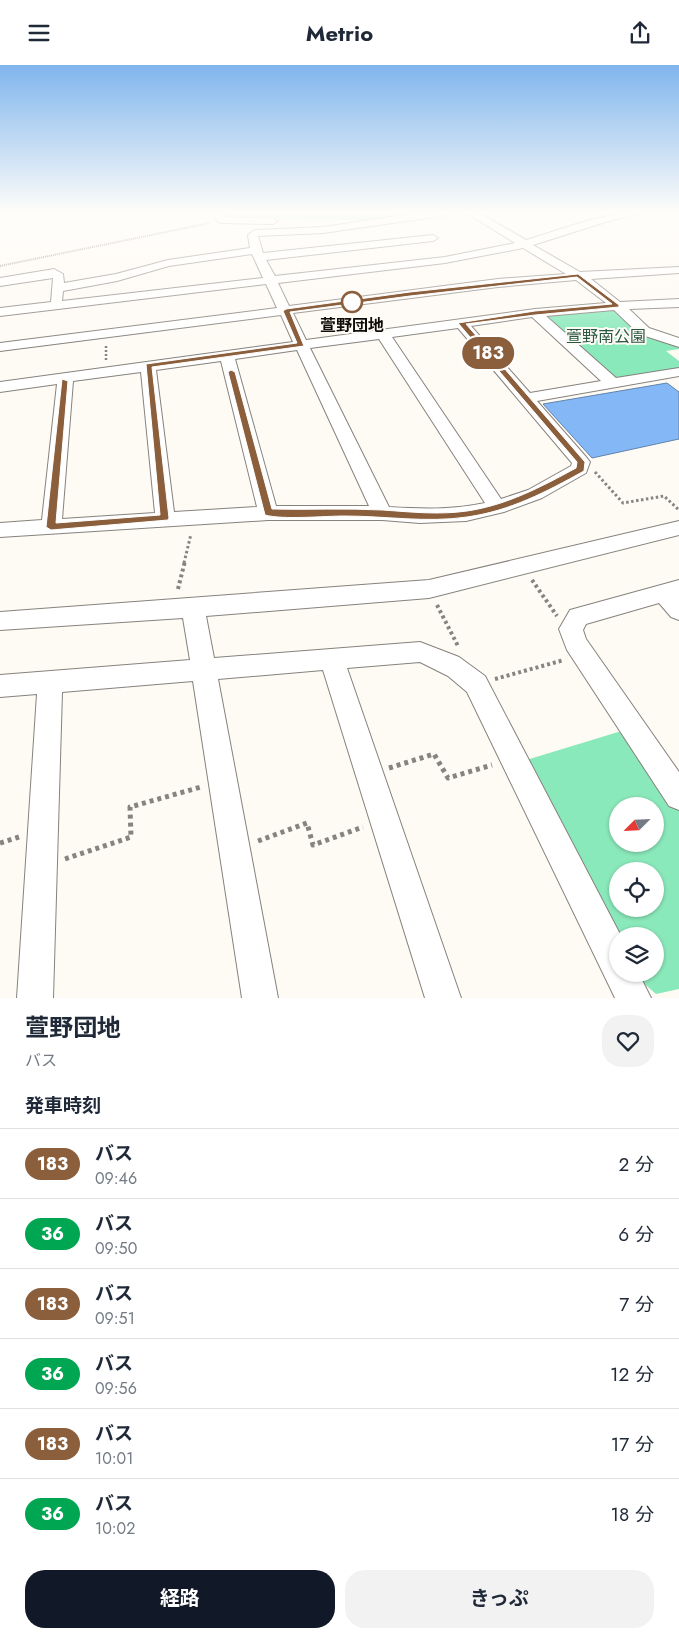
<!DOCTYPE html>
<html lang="ja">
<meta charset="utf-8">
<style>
body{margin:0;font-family:Jost,"Noto Sans JP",sans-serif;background:#f2f2f3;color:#1f2937;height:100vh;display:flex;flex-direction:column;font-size:19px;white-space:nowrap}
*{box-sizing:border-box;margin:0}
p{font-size:16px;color:#747a83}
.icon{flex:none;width:28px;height:28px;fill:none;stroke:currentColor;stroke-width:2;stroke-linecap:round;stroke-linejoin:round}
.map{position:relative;height:933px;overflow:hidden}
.panel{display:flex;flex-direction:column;background:#fff;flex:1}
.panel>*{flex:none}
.badge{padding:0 10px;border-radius:16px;font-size:18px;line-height:32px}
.needle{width:32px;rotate:246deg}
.buttons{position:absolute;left:609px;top:732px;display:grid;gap:10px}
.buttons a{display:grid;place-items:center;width:55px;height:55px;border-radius:50%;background:#fff;box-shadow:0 1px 4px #0004;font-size:25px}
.map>.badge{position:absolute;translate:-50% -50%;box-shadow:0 0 0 2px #fff}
h2{padding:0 25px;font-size:19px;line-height:45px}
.round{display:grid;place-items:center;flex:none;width:52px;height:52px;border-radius:20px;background:#f2f2f3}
.headline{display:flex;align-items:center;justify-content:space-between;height:85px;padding:0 25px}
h1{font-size:24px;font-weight:700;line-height:38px}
.action{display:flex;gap:10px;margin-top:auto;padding:10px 25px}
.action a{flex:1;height:58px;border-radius:20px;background:#111827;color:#fff;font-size:20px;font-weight:700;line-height:58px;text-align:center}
.action a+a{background:#f2f2f3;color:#1f2937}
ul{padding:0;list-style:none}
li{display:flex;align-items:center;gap:15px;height:70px;padding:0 25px;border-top:1px solid #e0e1e3}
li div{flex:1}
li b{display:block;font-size:19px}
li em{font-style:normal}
li .badge{min-width:55px;font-weight:700;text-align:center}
header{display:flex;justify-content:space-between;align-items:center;height:65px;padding:0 25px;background:#fff;font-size:22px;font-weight:700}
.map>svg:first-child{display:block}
.green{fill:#8ae9ba;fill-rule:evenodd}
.water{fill:#84b7f5;stroke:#6084ae}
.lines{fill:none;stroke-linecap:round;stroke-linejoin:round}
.minor-casing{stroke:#86827d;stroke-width:2}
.path-far4{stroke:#878480;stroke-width:2;stroke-dasharray:1 1;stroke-linecap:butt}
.path-far3{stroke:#878480;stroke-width:2.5;stroke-dasharray:2 2;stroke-linecap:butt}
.path-far2{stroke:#878480;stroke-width:3;stroke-dasharray:2.5 2.5;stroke-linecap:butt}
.path-far1{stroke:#878480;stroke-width:4;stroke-dasharray:3 3;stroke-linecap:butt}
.path{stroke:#878480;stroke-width:5;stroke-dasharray:4 4;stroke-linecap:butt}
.minor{fill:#fff;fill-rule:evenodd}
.line{fill:#8b5e3c;stroke:#fff}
.stop-dot{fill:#fff;stroke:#8b5e3c;stroke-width:2.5}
.labels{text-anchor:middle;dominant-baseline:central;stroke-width:4;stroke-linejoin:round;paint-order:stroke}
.far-stop-label{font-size:16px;font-weight:bold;fill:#0d0c0a;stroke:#fefaf4}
.far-park-label{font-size:16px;fill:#2a5842;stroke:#fefaf4}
</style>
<header><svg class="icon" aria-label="menu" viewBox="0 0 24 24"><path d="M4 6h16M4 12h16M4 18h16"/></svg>Metrio<svg class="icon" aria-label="share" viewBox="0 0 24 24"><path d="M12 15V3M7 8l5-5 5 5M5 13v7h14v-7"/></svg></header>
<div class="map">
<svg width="679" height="933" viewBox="0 0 679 933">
<rect width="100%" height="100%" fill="#fefaf4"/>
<path class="green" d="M221 147H438L378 155 226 154Z
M611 243 618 245 638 266 679 280V284L666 286 679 296V303L622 314 611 312 546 253 549 249Z
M628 664 679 741V924L656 929 633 909H655V871H618L523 696ZM618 741H655V779H618ZM618 806H655V844H618Z"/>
<path class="water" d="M667 318 679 327V374L592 393 543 339Z"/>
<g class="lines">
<g class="minor-casing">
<path id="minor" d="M212 147H222L225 152 273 153 278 156 273 159 222 158 218 157Z
M425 147H453L448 150 323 168 258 171 263 188 433 170 438 173 433 176 266 195 275 211 445 192 515 178 465 147H478L526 175C566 163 604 147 647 147L609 156 533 180 580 207 679 202V208L591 214 620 237 679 234V242L629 244 649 263 679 273V282L639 269 614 245 546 251 616 313 679 303V311L537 336 587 393 590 397 586 408 542 433 504 447 466 456 420 458 382 455H268L0 472V458L42 455 57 319 0 327V317L293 277 281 250 0 286V278L277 243 266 219 0 251V243L51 237 53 213 0 221V213L54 204 63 209 64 218 116 209 168 195 250 183 248 170 255 165 323 162ZM523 183 566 209 498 214 289 241 278 218 445 198ZM252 189 263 213 62 236 63 226 117 216 169 201ZM576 215 606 238 535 244 306 275 293 248 498 222ZM532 252 601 316 530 328 471 261ZM458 263 572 398 571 401 528 425 501 434 392 272ZM379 274 485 438C453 445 421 444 389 442L310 283ZM297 285 369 441H276L235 294ZM221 296 257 442 174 447 156 305ZM141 307 155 448 62 454 73 316Z
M679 456V470L429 533 206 551 214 593 420 577 459 592 485 611 621 871H618V909H639L651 933H615L467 627 448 611 420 597 347 603 461 933H425L323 605 218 614 278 933H242L193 616 62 627 53 933H17L37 629 0 632V610L190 595 183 553 0 565V547L429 515Z
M679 515V555L671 552 659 538 586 559 583 565 586 574 679 707V745L669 741 567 585 559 564 570 545Z"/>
</g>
<path class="path-far4" d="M0 201 210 158"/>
<path class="path-far3" d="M106 281V295"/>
<path class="path-far2" d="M595 407 623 438 664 431 679 445
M184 498 191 469"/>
<path class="path-far1" d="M532 515 557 551
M178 524 185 496
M437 540 458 581
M495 614 564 595"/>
<path class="path" d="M389 703 434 689 448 713 492 700
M258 776 307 758 313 780 363 762
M0 778 19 772
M65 794 131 772 130 742 201 722"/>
<use href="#minor" class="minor"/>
</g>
<linearGradient id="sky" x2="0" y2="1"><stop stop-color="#80b5ed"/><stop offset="0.53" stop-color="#fffdfa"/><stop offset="1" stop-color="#fffdfa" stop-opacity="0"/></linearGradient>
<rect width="679" height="278" fill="url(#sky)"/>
<path class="line" d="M578 209 619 240V242L535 250 466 259 585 397 584 406C546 427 510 446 467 452 427 458 385 451 345 451 324 451 283 455 265 450L228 307 231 305 235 307 272 444C309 445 346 443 383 445 411 447 439 450 467 446 507 440 541 422 576 403L577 397 458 258 535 246 612 239 577 212 410 231 290 247 304 281 152 302 169 453 168 455 51 465 46 462 62 314 68 316 56 458 160 450 146 299 297 278 283 246 286 244 410 227Z"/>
<circle class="stop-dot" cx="352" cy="237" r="10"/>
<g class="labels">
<g class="far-stop-label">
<text x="352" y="260">萱野団地</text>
</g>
<g class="far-park-label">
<text x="606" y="271">萱野南公園</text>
</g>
</g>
</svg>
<div class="buttons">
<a><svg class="needle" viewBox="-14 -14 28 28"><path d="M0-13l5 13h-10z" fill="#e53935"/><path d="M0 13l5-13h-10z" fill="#747a83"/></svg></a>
<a><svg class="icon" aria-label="locate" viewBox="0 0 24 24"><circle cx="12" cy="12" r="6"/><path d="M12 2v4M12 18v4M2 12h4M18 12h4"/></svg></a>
<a><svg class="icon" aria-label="layers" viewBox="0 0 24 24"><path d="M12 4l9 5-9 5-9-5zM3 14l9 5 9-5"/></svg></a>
</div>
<b class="badge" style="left:488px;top:288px;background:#8b5e3c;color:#fff">183</b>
</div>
<section class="panel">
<div class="headline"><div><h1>萱野団地</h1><p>バス</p></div><a class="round"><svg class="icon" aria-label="heart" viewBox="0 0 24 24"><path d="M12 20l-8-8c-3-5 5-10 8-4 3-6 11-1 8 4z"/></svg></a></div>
<h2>発車時刻</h2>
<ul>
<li><span class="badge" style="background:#8b5e3c;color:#fff">183</span><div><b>バス</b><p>09:46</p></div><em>2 分</em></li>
<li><span class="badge" style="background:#00a651;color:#fff">36</span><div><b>バス</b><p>09:50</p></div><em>6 分</em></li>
<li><span class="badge" style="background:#8b5e3c;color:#fff">183</span><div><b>バス</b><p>09:51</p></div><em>7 分</em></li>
<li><span class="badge" style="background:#00a651;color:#fff">36</span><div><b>バス</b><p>09:56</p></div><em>12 分</em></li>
<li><span class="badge" style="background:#8b5e3c;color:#fff">183</span><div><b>バス</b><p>10:01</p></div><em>17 分</em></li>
<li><span class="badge" style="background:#00a651;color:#fff">36</span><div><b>バス</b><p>10:02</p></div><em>18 分</em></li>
</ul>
<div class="action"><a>経路</a><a>きっぷ</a></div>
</section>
